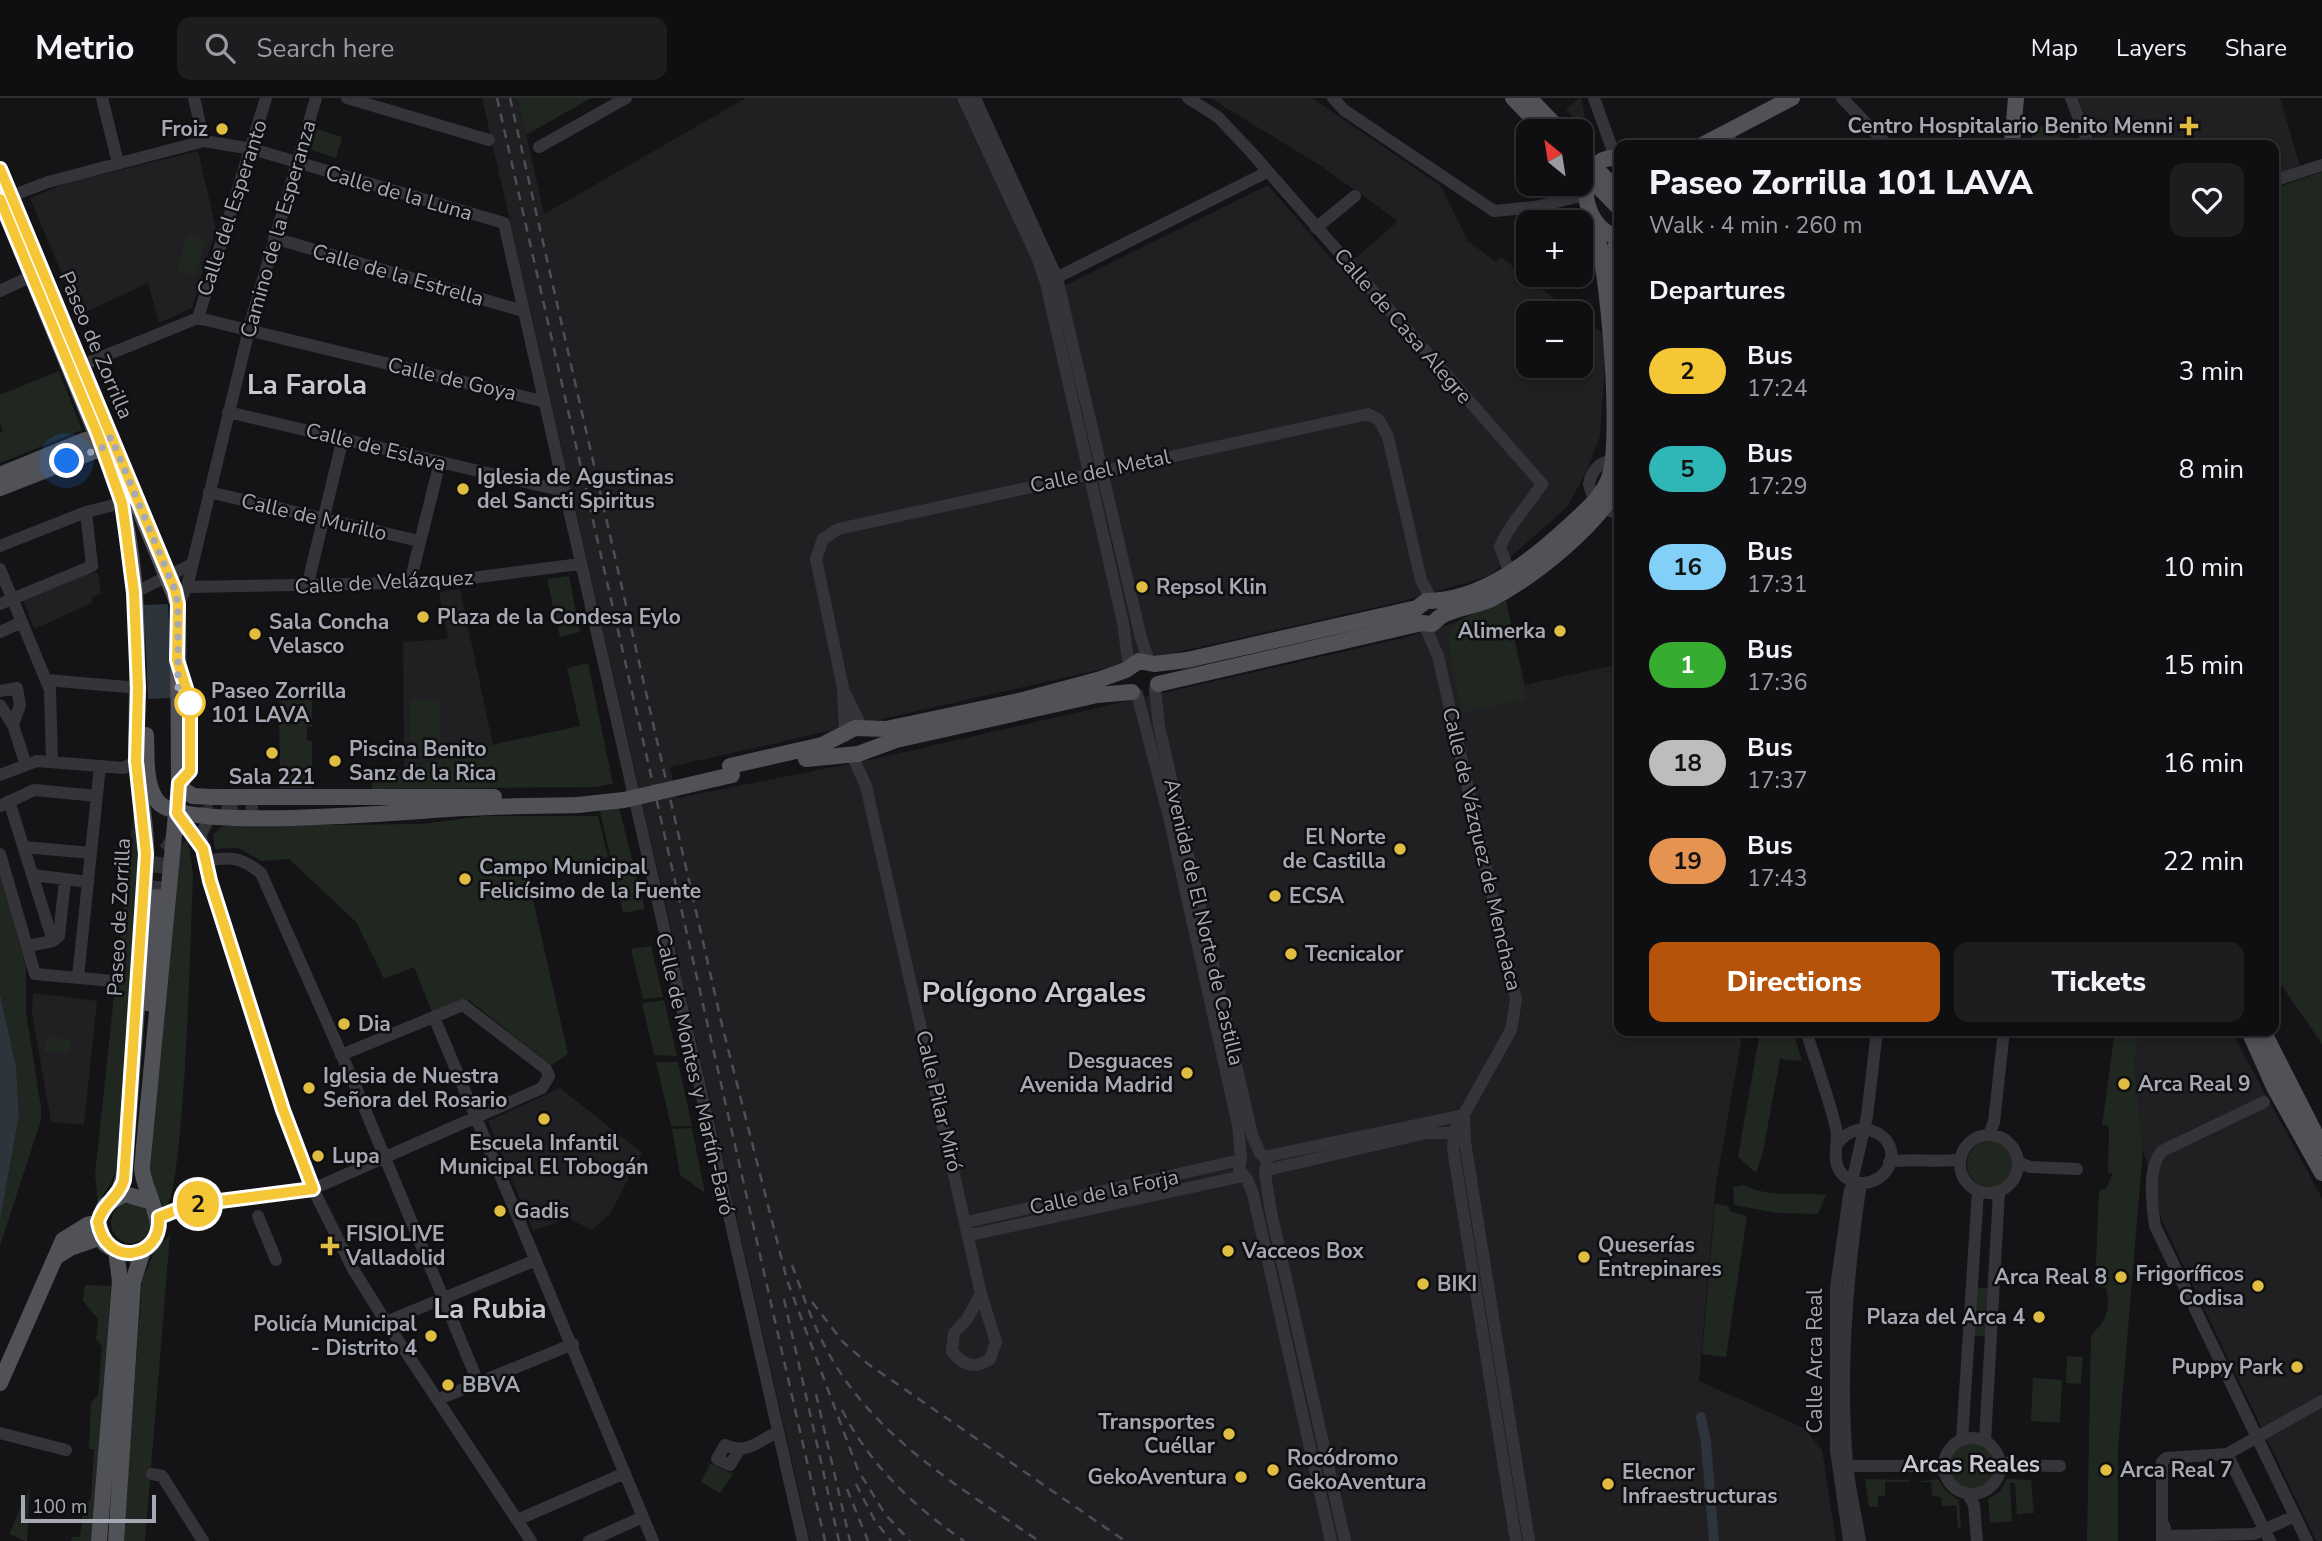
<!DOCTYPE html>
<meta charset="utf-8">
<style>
body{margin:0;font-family:"Nunito Sans",sans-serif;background:#1d1c1e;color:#f1f3f6;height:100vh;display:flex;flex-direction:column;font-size:26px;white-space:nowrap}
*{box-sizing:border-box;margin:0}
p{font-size:23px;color:#9b9c9f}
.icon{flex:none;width:38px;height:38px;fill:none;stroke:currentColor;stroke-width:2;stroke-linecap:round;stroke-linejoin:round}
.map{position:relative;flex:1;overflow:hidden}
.sheet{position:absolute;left:1614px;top:42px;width:665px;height:896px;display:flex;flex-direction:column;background:#0f0e10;border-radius:14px;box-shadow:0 4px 10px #0003,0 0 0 2px #2f2e30}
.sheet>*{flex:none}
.badge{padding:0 14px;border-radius:23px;font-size:24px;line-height:46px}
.needle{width:46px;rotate:330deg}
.fabs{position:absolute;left:1516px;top:21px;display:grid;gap:14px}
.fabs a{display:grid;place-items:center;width:77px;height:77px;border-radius:14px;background:#0f0e10;box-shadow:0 4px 10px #0003,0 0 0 2px #2f2e30;font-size:35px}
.scale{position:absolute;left:21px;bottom:18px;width:135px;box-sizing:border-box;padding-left:7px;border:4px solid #a6a9b4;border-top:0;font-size:19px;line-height:24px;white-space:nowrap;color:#a6a9b4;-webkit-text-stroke:5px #0f0e10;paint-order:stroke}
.you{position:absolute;width:35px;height:35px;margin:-18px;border:5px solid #fff;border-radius:50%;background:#1a73e8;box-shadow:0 0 0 10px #1a73e833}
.map>.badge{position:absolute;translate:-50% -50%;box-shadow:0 0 0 4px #fff}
h2{padding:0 35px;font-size:26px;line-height:63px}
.round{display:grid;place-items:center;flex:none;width:74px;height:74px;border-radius:14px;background:#1d1c1e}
.headline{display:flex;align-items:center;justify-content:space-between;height:119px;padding:0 35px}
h1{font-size:33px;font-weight:800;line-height:52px}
.button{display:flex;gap:14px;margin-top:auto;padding:14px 35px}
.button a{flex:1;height:80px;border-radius:14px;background:#b45309;color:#fff;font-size:28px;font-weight:800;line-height:80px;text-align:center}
.button a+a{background:#1d1c1e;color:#f1f3f6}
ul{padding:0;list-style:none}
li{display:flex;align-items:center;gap:21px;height:98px;padding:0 35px}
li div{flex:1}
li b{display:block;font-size:26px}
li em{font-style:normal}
li .badge{min-width:77px;font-weight:700;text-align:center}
header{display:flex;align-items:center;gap:42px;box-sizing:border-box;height:98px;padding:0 35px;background:#0f0e10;border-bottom:2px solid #2f2e30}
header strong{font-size:33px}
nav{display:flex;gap:38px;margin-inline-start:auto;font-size:24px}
.search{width:490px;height:63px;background:#1d1c1e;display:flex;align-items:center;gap:18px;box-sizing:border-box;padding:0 24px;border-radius:14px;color:#9b9c9f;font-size:26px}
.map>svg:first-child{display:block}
.built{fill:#202022}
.green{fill:#202721}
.water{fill:#2e343c}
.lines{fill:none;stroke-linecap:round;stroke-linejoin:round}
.canal{stroke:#2e343c;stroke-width:10}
.major-tunnel{stroke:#313135;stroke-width:16;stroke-dasharray:16 8;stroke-linecap:butt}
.minor{stroke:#353539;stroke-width:12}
.major{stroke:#515258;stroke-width:16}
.rail{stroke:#4e4f54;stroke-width:2.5;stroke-dasharray:9 7;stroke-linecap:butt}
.major-bridge{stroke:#515258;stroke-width:16}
.line-casing{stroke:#fff;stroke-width:16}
.line{stroke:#f5c636;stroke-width:10}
.walk{stroke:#a6a9b4;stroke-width:7;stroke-dasharray:0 12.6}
.poi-dot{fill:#e0bc41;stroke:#0f0e10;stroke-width:2.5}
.stop-dot{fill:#fff;stroke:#f5c636;stroke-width:3.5}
.labels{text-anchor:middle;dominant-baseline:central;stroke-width:5;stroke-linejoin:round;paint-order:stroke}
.poi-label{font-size:21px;font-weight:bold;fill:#a6a9b4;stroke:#0f0e10;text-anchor:start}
.street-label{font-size:21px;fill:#a6a9b4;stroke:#0f0e10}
.stop-label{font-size:21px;font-weight:bold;fill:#a6a9b4;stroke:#0f0e10;text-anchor:start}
.neighbourhood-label{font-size:23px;font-weight:bold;fill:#c7c8d0;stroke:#0f0e10}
.district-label{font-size:28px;font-weight:bold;fill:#c7c8d0;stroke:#0f0e10}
</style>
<header>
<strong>Metrio</strong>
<div class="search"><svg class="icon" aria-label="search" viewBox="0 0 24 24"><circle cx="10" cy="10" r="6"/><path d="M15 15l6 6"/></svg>Search here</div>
<nav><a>Map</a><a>Layers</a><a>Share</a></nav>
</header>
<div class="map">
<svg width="2322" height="1443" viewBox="0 0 2322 1443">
<rect width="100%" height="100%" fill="#141315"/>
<path class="built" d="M482 0H518L544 116 746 0H956L1048 196 1268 87 1334 164 1338 162 1345 169 1398 123 1321 68 1210 0H1312L1441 88 1468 143 1496 164 1501 159 1573 215H1528V268H1580V220L1619 246 1605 264 1600 338 1586 375 1567 409 1489 478 1399 504 670 669 677 700 874 661 1403 540 1457 524 1506 503 1525 587 1619 566V933H1743L1716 1086 1699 1283 1804 1330 1822 1352 1836 1443H810Z
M1579 0H1581L1589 37 1566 12Z
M2078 0H2280L2300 68 2273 78V47H2097Z
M198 53 216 131 192 210 159 225 148 185 79 217 30 100 67 85Z
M86 475H98L99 480 101 495 92 500V505L34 531 23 501Z
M460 491 493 647 404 670 403 544 448 541 439 494Z
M33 895 97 903 84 1027 51 1024 32 914Z
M2140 933H2231L2322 1100V1443H2316L2163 1125 2143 1052 2134 962Z
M560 990 642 1055 610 1116 592 1132 568 1120 533 1133 488 1023Z"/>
<path class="green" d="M518 0H591L526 37Z
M2033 26 2057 32 2065 47H2031Z
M317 31 342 39 336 60 311 52Z
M2322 74V946L2273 875V91Z
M187 137 205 141 195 178 177 173Z
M59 273 82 332 0 365V335L3 334 0 325V297Z
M569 478 580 534 560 539 547 481Z
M1506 503 1526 601 1462 615C1459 598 1443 542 1452 529 1458 519 1494 508 1506 503Z
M588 565 613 686 594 689 372 691V679L500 645 580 628 567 570Z
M312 601V628L307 629V642L312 643V690H280L279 602Z
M410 601H440V659L410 658Z
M619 710 645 811 623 815 600 713Z
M133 718H137L142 741 118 1066 111 1085 98 1104 95 1077Z
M485 718H598L608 759 527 775 568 956 551 967 469 902 434 919 414 869 384 881 356 824 289 761 261 763 239 750 215 751 213 736 223 728 421 726Z
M188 741 193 777C191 821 185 1096 165 1111L150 1081 151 1062 180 752 182 745Z
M0 777 26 868V914L41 1010V1022L0 1148V1123L19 1017 16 968 0 896Z
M651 848 663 899 643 901 631 851Z
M664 902 677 958 654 957 642 905Z
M1760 933H1793L1802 963 1780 961 1763 1054 1756 1075 1738 1059Z
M2115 933H2140L2134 962 2143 1052 2118 1350V1443H2087L2091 1237C2107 1223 2111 1210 2106 1190L2095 1188 2099 1092 2106 1091 2113 1075H2108L2109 1028 2102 1027Z
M46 939 71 941 69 956 44 954Z
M656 964H678L692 1028H671Z
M692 1030 705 1095 680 1077 672 1031Z
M1967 1066a23 23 0 1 1 46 0a23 23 0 1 1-46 0Z
M1743 1087C1774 1101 1795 1093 1826 1097L1818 1116 1777 1115 1734 1107 1733 1089Z
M111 1125a20 20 0 1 1 40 0a20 20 0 1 1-40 0Z
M1715 1106 1728 1108 1730 1113 1747 1118 1726 1259 1702 1256Z
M170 1137 145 1443H123L142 1182 155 1153Z
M85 1187 111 1188 92 1438 91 1443H71L72 1439H80L84 1408 91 1401 94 1351H89L91 1304 98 1298 102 1249 96 1241 98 1221 83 1203Z
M1977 1190H1989L1986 1238H1974Z
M2067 1258 2083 1259 2081 1286 2066 1285Z
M2033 1280 2062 1282 2060 1325 2031 1323Z
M1949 1368a23 23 0 1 1 46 0a23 23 0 1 1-46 0Z
M710 1365 733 1376 720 1395 701 1384Z
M1865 1381 1909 1382V1384H1885V1398H1878V1409H1869Z
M1938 1381 1946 1393 1959 1402 1961 1430 1958 1431 1956 1407 1942 1408 1941 1399 1932 1398 1931 1384H1915Z
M2007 1381 2033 1382 2031 1384 2034 1415 2017 1416 2015 1385H2010L2012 1423 1990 1425 1988 1401 2000 1393Z
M30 1389 27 1443H25L9 1436Z"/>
<path class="water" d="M168 506 172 600 148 601 144 507Z
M0 896 16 968 19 1017 0 1123Z"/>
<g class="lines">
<path class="canal" d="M1701 1319 1706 1345 1714 1443"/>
<path class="major-tunnel" d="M199 718 220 711 258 709
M157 799 162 759 175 740"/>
<path class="minor" d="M102 0 118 65
M194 0 204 43
M347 0 489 42
M963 0 1037 159 1046 185 1123 525 1129 569
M975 0 1057 180 1141 540 1149 563
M1188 0 1218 19 1251 54 1542 386C1530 405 1507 429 1500 449L1510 476
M1333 0 1344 12 1494 113 1535 109 1586 97
M1594 0 1615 59
M1842 0 1887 47
M2071 0 2089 47
M1725 35 1735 47
M539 49 626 0
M2273 83 2322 67
M11 98 48 84 204 43 252 51 504 125 803 1443
M1316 130 1355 98
M274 140 523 213
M1050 183 1267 74
M0 193 32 178
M198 220 266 0
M82 267 198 220 542 303
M228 314 555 391 564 397
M1618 363C1603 361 1592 370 1589 386 1592 402 1602 413 1619 415
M209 394 419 443
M0 448 86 414 122 405
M0 471 50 592 52 663
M410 484 440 364
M187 489 404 485 464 481 580 466
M307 489 343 340
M134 495 190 467
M0 506 92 468 86 414
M178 506 187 489 252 219 316 0
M1424 526 1438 558 1516 902 1511 932 1454 1034 1453 1051 1516 1443
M0 534 22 524
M47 582 138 590
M1155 591 1159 628 1252 1037 1260 1055 1267 1062 1265 1076 1271 1114 1345 1443
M0 593 17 590 20 607 13 627
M1137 596 1169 719 1238 1027 1241 1059 1239 1072 1247 1081 1253 1096 1331 1443
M846 597 863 632
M0 607 13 627 26 667
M845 638 843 590 816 461 823 441 838 431 1368 316 1379 322 1388 339 1421 482 1432 503
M851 655 866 688 981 1196 996 1244 990 1261C975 1271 963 1268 952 1253L954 1235 967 1221 981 1196
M0 677 37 663 124 670 136 663
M9 703 53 843
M0 708 34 692 97 698
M177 715 203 751 210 783 283 1012 313 1091 353 1171 386 1224 531 1443
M24 749 91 755
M203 751 201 737 210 718
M0 756 35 876 113 883
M206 763C230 758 241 759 261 775L354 985 478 1284
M33 777 88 784
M28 848 53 843 59 838 65 782
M78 879 100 668
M434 919 653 1443
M1806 933C1816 965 1828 997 1836 1030 1839 1043 1833 1055 1837 1067 1845 1090 1876 1091 1888 1070 1904 1040 1860 1015 1838 1045
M2264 1004 2162 1053C2147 1070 2152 1106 2155 1128L2307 1443
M1464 1017 1465 1044 1529 1443
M1989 1037 1994 1024 2004 933
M1960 1066a29 29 0 1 1 58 0a29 29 0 1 1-58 0Z
M1264 1059 1464 1017
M1889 1064C1913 1059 1937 1066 1960 1061
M2018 1064 2030 1069 2077 1071
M1267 1072 1426 1035H1462
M258 1118 276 1162
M158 1119 189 1107 313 1091 542 990 549 978 546 971 463 907 341 957
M967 1124 1240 1062
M970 1137 1243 1078
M386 1224 536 1162
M439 1301 573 1246
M0 1335 66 1352
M1944 1368a28 28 0 1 1 56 0a28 28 0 1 1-56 0Z
M1962 1342 1978 1093
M1985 1343 1999 1094
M739 1352 730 1367 717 1361 725 1347C748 1357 757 1343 778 1334
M2227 1356 2270 1443
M2000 1363 2014 1367 2060 1368
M1841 1368H1931L1944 1372
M152 1376 162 1378 203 1443
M1968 1396 1974 1407 1977 1443
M517 1422 625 1375
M2164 1427 2167 1438 2254 1436 2295 1418
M589 1443 643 1419
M1849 1443 1836 1352V1190L1849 1097 1867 1018 1877 933
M1860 1443C1856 1417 1849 1390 1847 1364 1839 1271 1847 1177 1861 1085
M2162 1443V1364L2166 1360 2227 1356 2322 1303"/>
<path class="major" d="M1513 0 1545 33
M1529 0 1561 33
M1702 47 1792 0
M2012 47 2016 0
M1580 54 1619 94
M1619 60C1573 55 1577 131 1619 139
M0 71 178 506 179 685 142 1070C143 1097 178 1136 141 1153 128 1159 116 1154 105 1146L98 1124 105 1107 125 1096 149 1103
M1584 74 1619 110
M0 101 116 385C141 467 138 559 136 643 135 682 148 721 146 759 142 863 132 968 125 1072L118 1098
M1619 139 1613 156 1619 221
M0 377 98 337 109 339
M0 390 102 350 107 344
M1158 586 1422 525 1432 526C1435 524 1437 521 1440 519 1450 511 1477 508 1491 501 1532 480 1598 428 1619 386
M146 637C147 657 144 689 159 705 187 735 416 712 466 710 503 708 541 708 578 707
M806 661 858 656 896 642 1097 597 1132 594
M730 668 822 647 855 630 886 631 1023 602 1101 581 1126 572 1139 563 1154 566 1187 562 1417 510 1426 503C1483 503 1532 462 1572 425 1586 412 1602 399 1609 380 1623 344 1608 161 1593 123
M179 689 193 698 212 699H494
M147 905 157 799
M2249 933 2274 989 2322 1075
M2263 933 2322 1049
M56 1159 70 1150 102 1139
M0 1285 63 1142 87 1127 98 1124
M99 1443 120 1183 116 1153
M116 1443 133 1184 143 1152"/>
<path class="rail" d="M497 0 825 1443
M510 0 722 927 787 1182 858 1372 885 1416 910 1443
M792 1167C803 1197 813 1228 829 1256 876 1341 961 1390 1039 1443
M784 1201 839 1443
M812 1204 843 1244 868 1266 1125 1443
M816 1296 850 1443
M842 1312C871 1368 912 1407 964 1443
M856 1386 875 1423 891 1443
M847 1391 868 1443"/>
<path class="major-bridge" d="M578 707 624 702 732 677"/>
</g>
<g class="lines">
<g class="line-casing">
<path id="line" d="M0 71 175 492 178 506 177 562 190 603V673L179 685 177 715 203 751 210 783 283 1012 313 1091 189 1107 159 1119C162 1163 105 1169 98 1124 103 1105 119 1100 124 1082L146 756 136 663 138 590 134 495 126 433 122 405 98 337 0 101"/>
</g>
<use href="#line" class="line"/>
<path class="walk" d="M67 363 102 350 111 339 175 492 178 506V611L190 605"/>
</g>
<g class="poi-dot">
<path d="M2185.5 17.5h7v7h7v7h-7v7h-7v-7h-7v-7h7z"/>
<circle cx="222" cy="31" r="7"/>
<circle cx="463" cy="391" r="7"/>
<circle cx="1142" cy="489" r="7"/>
<circle cx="423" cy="519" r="7"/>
<circle cx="1560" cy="533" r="7"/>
<circle cx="255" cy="536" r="7"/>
<circle cx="272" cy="655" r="7"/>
<circle cx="335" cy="663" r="7"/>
<circle cx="1400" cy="751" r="7"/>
<circle cx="465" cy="781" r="7"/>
<circle cx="1275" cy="798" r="7"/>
<circle cx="1291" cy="856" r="7"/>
<circle cx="344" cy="926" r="7"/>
<circle cx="1187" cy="975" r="7"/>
<circle cx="2124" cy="986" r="7"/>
<circle cx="309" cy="990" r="7"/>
<circle cx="544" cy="1021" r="7"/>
<circle cx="318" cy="1058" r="7"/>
<circle cx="500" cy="1113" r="7"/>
<path d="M326.5 1137.5h7v7h7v7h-7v7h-7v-7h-7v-7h7z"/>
<circle cx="1228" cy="1153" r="7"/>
<circle cx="1584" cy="1159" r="7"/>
<circle cx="2121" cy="1179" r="7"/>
<circle cx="1423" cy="1186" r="7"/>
<circle cx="2258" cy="1188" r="7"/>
<circle cx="2039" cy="1219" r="7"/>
<circle cx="431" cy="1238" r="7"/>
<circle cx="2297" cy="1269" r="7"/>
<circle cx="448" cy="1287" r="7"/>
<circle cx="1229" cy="1336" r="7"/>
<circle cx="1273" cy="1372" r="7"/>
<circle cx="2106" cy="1372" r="7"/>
<circle cx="1241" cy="1379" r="7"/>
<circle cx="1608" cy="1386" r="7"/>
</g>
<circle class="stop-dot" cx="190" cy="605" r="14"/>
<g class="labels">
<g class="poi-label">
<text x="2173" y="28" text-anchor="end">Centro Hospitalario Benito Menni</text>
<text x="208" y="31" text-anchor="end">Froiz</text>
<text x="477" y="379">Iglesia de Agustinas<tspan x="477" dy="24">del Sancti Spiritus</tspan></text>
<text x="1156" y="489">Repsol Klin</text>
<text x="437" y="519">Plaza de la Condesa Eylo</text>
<text x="269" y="524">Sala Concha<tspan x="269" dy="24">Velasco</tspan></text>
<text x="1546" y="533" text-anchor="end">Alimerka</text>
<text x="349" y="651">Piscina Benito<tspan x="349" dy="24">Sanz de la Rica</tspan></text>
<text x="272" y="679" text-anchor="middle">Sala 221</text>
<text x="1386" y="739" text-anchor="end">El Norte<tspan x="1386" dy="24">de Castilla</tspan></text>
<text x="479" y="769">Campo Municipal<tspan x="479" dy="24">Felicísimo de la Fuente</tspan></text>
<text x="1289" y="798">ECSA</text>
<text x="1305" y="856">Tecnicalor</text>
<text x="358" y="926">Dia</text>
<text x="1173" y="963" text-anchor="end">Desguaces<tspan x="1173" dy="24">Avenida Madrid</tspan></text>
<text x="323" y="978">Iglesia de Nuestra<tspan x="323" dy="24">Señora del Rosario</tspan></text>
<text x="2138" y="986">Arca Real 9</text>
<text x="544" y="1045" text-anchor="middle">Escuela Infantil<tspan x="544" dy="24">Municipal El Tobogán</tspan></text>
<text x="332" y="1058">Lupa</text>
<text x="514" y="1113">Gadis</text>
<text x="346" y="1136">FISIOLIVE<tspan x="346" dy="24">Valladolid</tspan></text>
<text x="1598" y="1147">Queserías<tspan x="1598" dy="24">Entrepinares</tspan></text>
<text x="1242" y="1153">Vacceos Box</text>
<text x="2244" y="1176" text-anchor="end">Frigoríficos<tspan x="2244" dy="24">Codisa</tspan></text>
<text x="2107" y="1179" text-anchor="end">Arca Real 8</text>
<text x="1437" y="1186">BIKI</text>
<text x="2025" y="1219" text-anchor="end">Plaza del Arca 4</text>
<text x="417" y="1226" text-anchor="end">Policía Municipal<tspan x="417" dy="24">- Distrito 4</tspan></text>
<text x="2283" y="1269" text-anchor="end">Puppy Park</text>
<text x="462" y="1287">BBVA</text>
<text x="1215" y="1324" text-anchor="end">Transportes<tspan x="1215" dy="24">Cuéllar</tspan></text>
<text x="1287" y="1360">Rocódromo<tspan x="1287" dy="24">GekoAventura</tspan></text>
<text x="2120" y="1372">Arca Real 7</text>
<text x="1622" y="1374">Elecnor<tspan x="1622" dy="24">Infraestructuras</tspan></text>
<text x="1227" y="1379" text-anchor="end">GekoAventura</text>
</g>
<g class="street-label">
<text transform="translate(399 95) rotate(16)">Calle de la Luna</text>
<text transform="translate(232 110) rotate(-72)">Calle del Esperanto</text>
<text transform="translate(278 131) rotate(-74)">Camino de la Esperanza</text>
<text transform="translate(398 177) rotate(16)">Calle de la Estrella</text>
<text transform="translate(1403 228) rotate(49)">Calle de Casa Alegre</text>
<text transform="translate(96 247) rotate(67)">Paseo de Zorrilla</text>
<text transform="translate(452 281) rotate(13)">Calle de Goya</text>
<text transform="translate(376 349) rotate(14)">Calle de Eslava</text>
<text transform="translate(1100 373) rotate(-12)">Calle del Metal</text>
<text transform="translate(314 419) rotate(13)">Calle de Murillo</text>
<text transform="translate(384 484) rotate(-3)">Calle de Velázquez</text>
<text transform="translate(1482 751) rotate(77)">Calle de Vázquez de Menchaca</text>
<text transform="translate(119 819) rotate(-87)">Paseo de Zorrilla</text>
<text transform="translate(1204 824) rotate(77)">Avenida de El Norte de Castilla</text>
<text transform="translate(695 976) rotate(77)">Calle de Montes y Martín-Baró</text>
<text transform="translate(939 1003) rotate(77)">Calle Pilar Miró</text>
<text transform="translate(1104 1094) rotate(-12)">Calle de la Forja</text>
<text transform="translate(1815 1263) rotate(-90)">Calle Arca Real</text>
</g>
<g class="stop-label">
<text x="211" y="593">Paseo Zorrilla<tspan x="211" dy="24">101 LAVA</tspan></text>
</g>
<g class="neighbourhood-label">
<text x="1971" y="1366">Arcas Reales</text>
</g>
<g class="district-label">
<text x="307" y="287">La Farola</text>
<text x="1034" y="895">Polígono Argales</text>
<text x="490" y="1211">La Rubia</text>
</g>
</g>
</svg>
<div class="fabs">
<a><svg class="needle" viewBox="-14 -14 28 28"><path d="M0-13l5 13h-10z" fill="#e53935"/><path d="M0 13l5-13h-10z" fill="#9b9c9f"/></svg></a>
<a>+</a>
<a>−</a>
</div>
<div class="scale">100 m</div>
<div class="you" style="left:67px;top:363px"></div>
<b class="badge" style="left:198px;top:1106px;background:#f5c636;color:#111">2</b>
<section class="sheet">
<div class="headline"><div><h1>Paseo Zorrilla 101 LAVA</h1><p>Walk · 4 min · 260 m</p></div><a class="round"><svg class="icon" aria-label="heart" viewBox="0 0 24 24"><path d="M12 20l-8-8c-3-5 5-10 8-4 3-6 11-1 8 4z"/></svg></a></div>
<h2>Departures</h2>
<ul>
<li><span class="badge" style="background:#f5c636;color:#111">2</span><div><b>Bus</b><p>17:24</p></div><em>3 min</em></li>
<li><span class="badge" style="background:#2fb7b7;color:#111">5</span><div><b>Bus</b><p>17:29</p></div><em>8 min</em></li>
<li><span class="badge" style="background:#82d0f7;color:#111">16</span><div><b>Bus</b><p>17:31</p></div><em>10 min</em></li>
<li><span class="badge" style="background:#36ad30;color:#fff">1</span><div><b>Bus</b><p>17:36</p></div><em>15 min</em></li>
<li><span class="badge" style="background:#bebcbd;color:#111">18</span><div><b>Bus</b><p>17:37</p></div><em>16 min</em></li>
<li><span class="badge" style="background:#e59351;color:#111">19</span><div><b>Bus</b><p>17:43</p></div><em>22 min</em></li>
</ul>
<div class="button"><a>Directions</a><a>Tickets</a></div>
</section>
</div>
